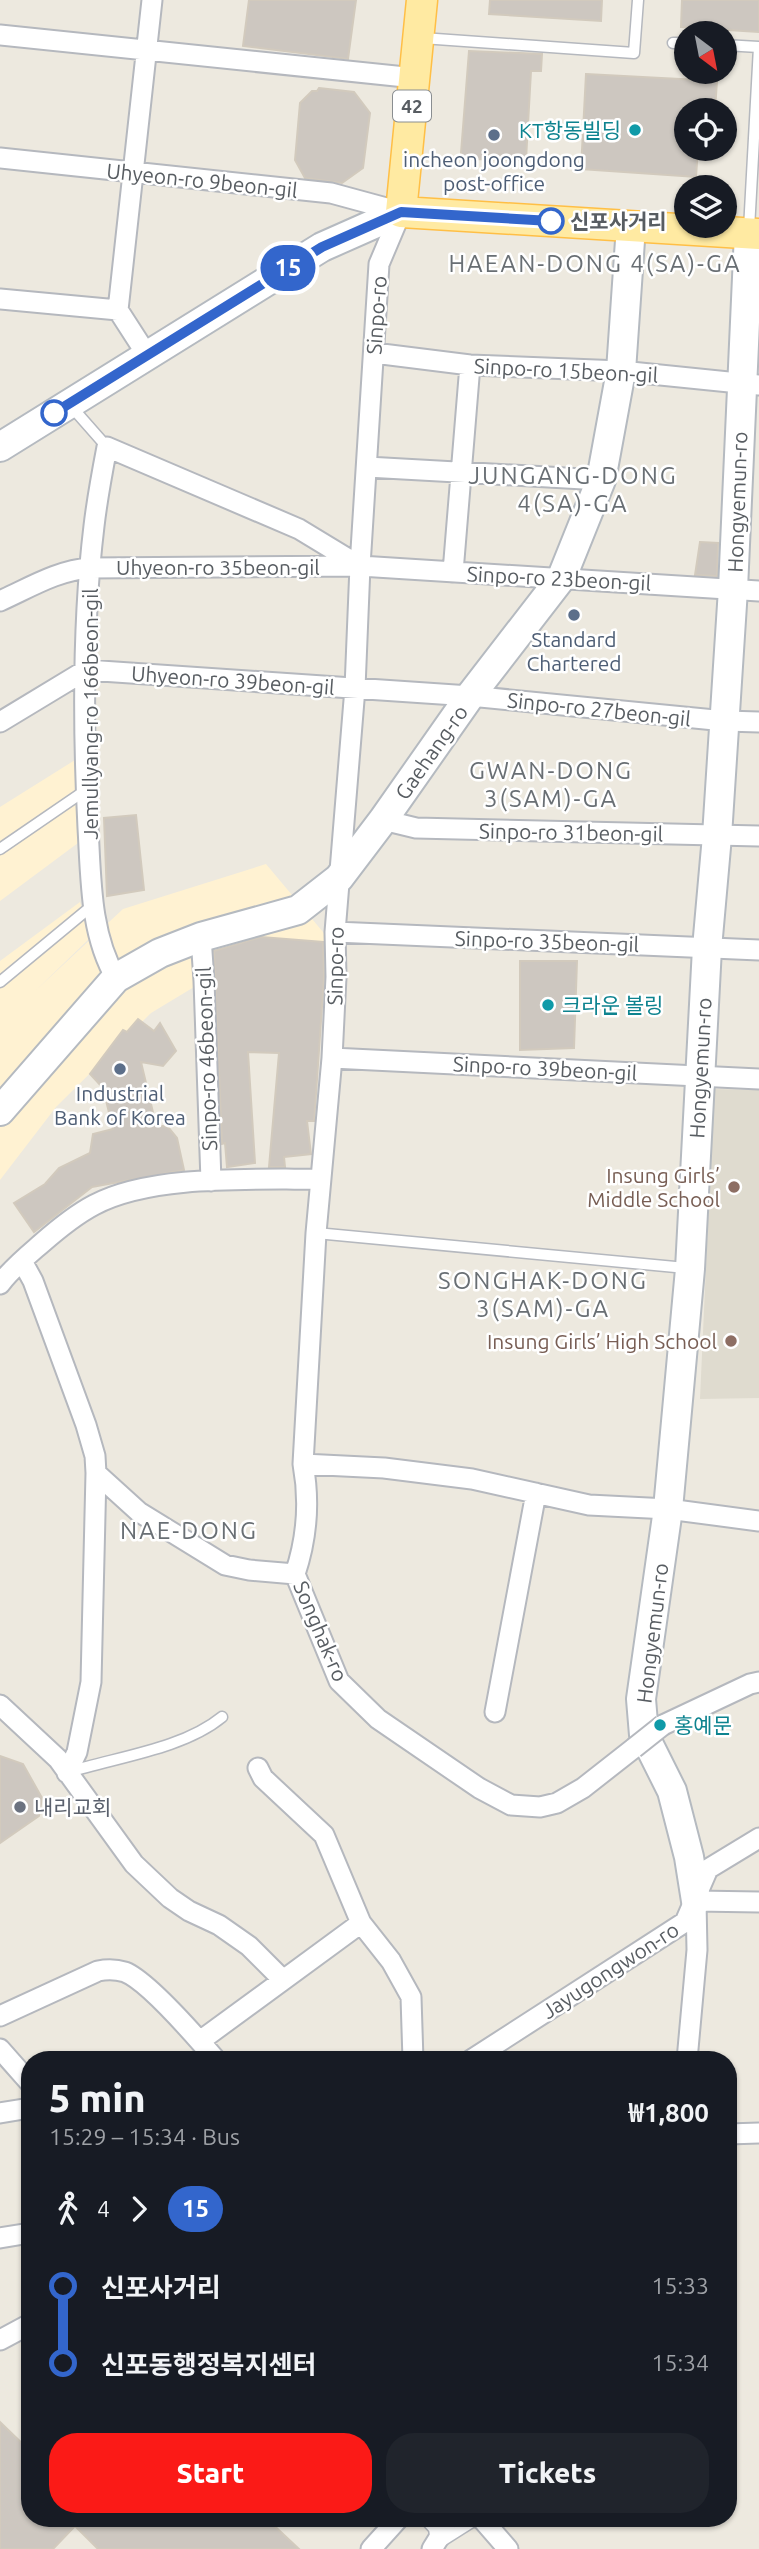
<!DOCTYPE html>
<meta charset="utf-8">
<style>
body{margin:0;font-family:Ubuntu,"Noto Sans KR",sans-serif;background:#20242c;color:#f1f3f6;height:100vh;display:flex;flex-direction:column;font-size:26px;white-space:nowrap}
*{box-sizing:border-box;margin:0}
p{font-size:23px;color:#9ea1a6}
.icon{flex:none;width:38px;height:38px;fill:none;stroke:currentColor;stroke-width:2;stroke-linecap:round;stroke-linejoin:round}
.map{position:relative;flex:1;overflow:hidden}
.panel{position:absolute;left:21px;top:2051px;width:716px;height:476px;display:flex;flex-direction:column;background:#171b24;border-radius:28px;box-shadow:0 2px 5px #0004}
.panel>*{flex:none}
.badge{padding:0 14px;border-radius:23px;font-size:24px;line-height:46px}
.needle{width:46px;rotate:148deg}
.controls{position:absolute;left:674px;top:21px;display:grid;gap:14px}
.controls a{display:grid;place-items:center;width:63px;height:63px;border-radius:50%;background:#171b24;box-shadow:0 2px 5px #0004;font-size:35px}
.map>.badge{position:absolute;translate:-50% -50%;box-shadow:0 0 0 4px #fff}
.legs{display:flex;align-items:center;gap:10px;height:77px;padding:0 28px;font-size:23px}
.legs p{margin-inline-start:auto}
.head{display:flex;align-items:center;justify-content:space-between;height:119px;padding:0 28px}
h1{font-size:38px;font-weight:800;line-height:52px}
.primary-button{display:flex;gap:14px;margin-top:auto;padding:14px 28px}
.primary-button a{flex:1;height:80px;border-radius:28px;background:#fb1a17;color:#fff;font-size:28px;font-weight:800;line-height:80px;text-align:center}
.primary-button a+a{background:#20242c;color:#f1f3f6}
ul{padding:0 28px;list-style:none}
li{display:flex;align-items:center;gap:24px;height:77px;font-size:26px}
li i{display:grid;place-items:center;width:10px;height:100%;margin:0 9px;background:currentColor}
li i::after{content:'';width:18px;height:18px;margin:-9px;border:5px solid;border-radius:50%;background:#171b24}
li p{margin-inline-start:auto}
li:first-child i{background:linear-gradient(#0000 50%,currentColor 0)}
li:last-child i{background:linear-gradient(currentColor 50%,#0000 0)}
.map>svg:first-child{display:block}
.commercial{fill:#fff2d2}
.education{fill:#dfdbcf}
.building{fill:#cdc7c0;stroke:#d2cabd;stroke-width:2}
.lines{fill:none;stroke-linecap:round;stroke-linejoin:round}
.lane-casing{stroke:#b5b8be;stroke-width:13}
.street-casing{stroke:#b5b8be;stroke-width:23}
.secondary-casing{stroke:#b5bac0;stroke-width:32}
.primary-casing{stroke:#ffbf46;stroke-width:33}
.lane{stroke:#fff;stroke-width:10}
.street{stroke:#fff;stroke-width:19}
.secondary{stroke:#fff;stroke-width:28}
.primary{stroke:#ffeaa2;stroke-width:30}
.street-bridge-casing{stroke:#b5b8be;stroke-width:23;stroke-linecap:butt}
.street-bridge{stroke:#fff;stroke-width:19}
.line-1-casing{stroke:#fff;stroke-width:16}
.line-1{stroke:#36c;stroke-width:10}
.culture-dot{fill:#0f9aa8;stroke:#fff;stroke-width:2.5}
.service-dot{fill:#5c6f8a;stroke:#fff;stroke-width:2.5}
.stop-1-dot{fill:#fff;stroke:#36c;stroke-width:3.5}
.education-dot{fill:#8d6e63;stroke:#fff;stroke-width:2.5}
.worship-dot{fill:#6b7280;stroke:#fff;stroke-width:2.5}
.labels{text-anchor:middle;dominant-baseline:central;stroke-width:5;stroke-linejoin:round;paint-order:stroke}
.shield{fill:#fff;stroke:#8a8e91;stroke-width:2}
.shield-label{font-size:19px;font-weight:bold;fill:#585d62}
.culture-label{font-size:21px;fill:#0d838f;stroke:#fff;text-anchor:start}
.service-label{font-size:21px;fill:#4e5e75;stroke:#fff}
.street-label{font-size:21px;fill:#585d62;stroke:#fff}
.stop-label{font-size:21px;font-weight:bold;fill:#585d62;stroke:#fff;text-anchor:start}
.education-label{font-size:21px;fill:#785e54;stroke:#fff;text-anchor:end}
.worship-label{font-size:21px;fill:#5b616d;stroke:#fff;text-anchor:start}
.quarter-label{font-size:24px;letter-spacing:2px;fill:#696f74;stroke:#fff}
</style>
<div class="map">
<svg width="759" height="2549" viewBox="0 0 759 2549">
<rect width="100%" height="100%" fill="#ede9df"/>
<path class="commercial" d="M75 760 78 843 0 901V807Z
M266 864 328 938 326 984 204 981 151 1013 56 1107 0 1180V961L80 902 91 937 34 992 123 909Z"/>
<path class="education" d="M714 1089 759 1090V1398L700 1399Z"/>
<path class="building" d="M249 0H356L348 59 243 46Z
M490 0H602L601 21 489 14Z
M682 0H759V32L681 27Z
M469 51 542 54 541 71H531L526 160 465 159 461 153Z
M586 74 717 81 715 110H686V149H698L696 177 581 169Z
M319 88 354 92 370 113 363 168 342 183 305 178 295 160 300 103 312 91H317Z
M700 542 718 543 717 576 695 575Z
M136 815 144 890 107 896 104 818Z
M261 937 323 942 324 977 316 1094 314 1121H307L311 1154 284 1157 285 1167H269L279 1053 248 1052 255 1163 227 1167 225 1143 222 1144 214 951Z
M520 961H577L574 1048 520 1050Z
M138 1019 154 1031 160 1023 176 1051 163 1066 141 1062 156 1125 168 1127 177 1138 184 1170 92 1187 34 1232 14 1203 45 1184 59 1168 90 1153 93 1134 113 1129 103 1088 90 1074 123 1030 127 1032Z
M0 1756 23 1764 42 1798 39 1816 0 1843Z
M0 2422 30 2451V2518H266L299 2549H98L75 2526 53 2549H0Z"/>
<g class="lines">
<g class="lane-casing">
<path id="lane" d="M422 38 634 53 638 0
M673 43H686
M724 45 759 47 749 229
M70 405 107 447
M0 849 86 790
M0 982 93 905
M316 1233 686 1268
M69 1772C117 1757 183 1749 222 1717
M424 2518 434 2529 436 2541
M442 2541 472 2522H484"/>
</g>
<g class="street-casing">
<path id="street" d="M0 35 415 78
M0 158 331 193 401 212 379 264 360 566 355 688 335 932 336 977 332 1058 316 1233 303 1464C310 1502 307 1538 295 1574L339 1681 378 1719 479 1788 511 1805 540 1807 557 1803 583 1788 634 1748
M0 299 118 310
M374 353 470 365 621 371 759 385
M147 355 118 310 152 0
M367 467 601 480
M453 572 470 365
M0 601C29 588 58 570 90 568L360 566 759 591
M0 722 86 670 470 696 725 721 759 722
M383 820 416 828 759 836
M335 932 759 950
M201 937 204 981 211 1181
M116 978C90 934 91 878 88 828 83 729 82 625 94 526 97 500 102 473 107 447L299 529 360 566
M332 1058 759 1079
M22 1261 33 1281 86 1425 95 1456 96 1473 91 1682 77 1752 67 1773
M0 1284C12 1268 27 1256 42 1243 58 1229 75 1215 94 1205 152 1174 254 1180 320 1179
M303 1464 384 1468 472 1479 589 1505 668 1509 759 1521
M96 1473 139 1512 225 1565 249 1570 295 1574
M0 1705 58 1759 134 1864 170 1898 189 1911 219 1925 249 1946 283 1980
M495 1712 536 1493
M663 1725 750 1684 759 1682
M258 1768 263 1778 324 1835 361 1923 391 1961 411 1997 413 2060
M696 1901 759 1902
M0 2016 98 1971C108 1969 115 1969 125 1972 148 1981 198 2039 216 2060
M200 2041 361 1923
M0 2049 30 2083
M471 2060 685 1922 708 1869 759 1838
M687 2060 697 1950 696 1902
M0 2113 30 2108
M728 2134 759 2133
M0 2238 30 2233
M0 2340 30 2324
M481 2518 508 2549
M371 2549 399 2518
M432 2549 445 2528 447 2518"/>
</g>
<g class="secondary-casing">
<path id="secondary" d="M0 447 322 247 401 212
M0 1111 116 978 160 953 201 937 298 910 339 878 383 820 470 696 562 577 601 480 621 371 631 226
M696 1901 689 1857 672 1791 644 1735 641 1699 668 1509 690 1269 707 948 717 836 733 589 749 233"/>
</g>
<g class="primary-casing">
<path id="primary" d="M422 0 401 212 759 234"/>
</g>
<use href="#lane" class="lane"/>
<use href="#street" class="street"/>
<use href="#secondary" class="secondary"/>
<use href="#primary" class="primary"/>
<g class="street-bridge-casing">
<path id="street-bridge" d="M634 1748 663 1725"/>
</g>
<use href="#street-bridge" class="street-bridge"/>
</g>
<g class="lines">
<g class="line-1-casing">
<path id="line-1" d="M54 413 322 247 401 212 551 221"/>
</g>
<use href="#line-1" class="line-1"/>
</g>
<g class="culture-dot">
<circle cx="635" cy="130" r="7"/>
<circle cx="548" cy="1005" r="7"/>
<circle cx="660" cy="1725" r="7"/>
</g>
<g class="service-dot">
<circle cx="494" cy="135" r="7"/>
<circle cx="574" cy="615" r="7"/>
<circle cx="120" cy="1069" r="7"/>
</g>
<g class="stop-1-dot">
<circle cx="551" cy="221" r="12"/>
<circle cx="54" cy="413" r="12"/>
</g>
<g class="education-dot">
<circle cx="734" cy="1187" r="7"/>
<circle cx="731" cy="1341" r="7"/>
</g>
<circle class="worship-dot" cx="20" cy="1807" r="7"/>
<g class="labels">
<rect class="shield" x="393" y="90.5" width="38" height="31" rx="5"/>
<g class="shield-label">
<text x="412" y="106">42</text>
</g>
<g class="culture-label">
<text x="621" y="130" text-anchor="end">KT항동빌딩</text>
<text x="562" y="1005">크라운 볼링</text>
<text x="674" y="1725">홍예문</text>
</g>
<g class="service-label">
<text x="494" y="159">incheon joongdong<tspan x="494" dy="24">post-office</tspan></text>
<text x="574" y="639">Standard<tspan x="574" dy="24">Chartered</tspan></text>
<text x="120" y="1093">Industrial<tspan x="120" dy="24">Bank of Korea</tspan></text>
</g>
<g class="street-label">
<text transform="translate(202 180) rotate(6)">Uhyeon-ro 9beon-gil</text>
<text transform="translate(376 315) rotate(-86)">Sinpo-ro</text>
<text transform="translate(566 370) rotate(3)">Sinpo-ro 15beon-gil</text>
<text transform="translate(737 502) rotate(-88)">Hongyemun-ro</text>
<text x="218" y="567">Uhyeon-ro 35beon-gil</text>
<text transform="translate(559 578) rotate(3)">Sinpo-ro 23beon-gil</text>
<text transform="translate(233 680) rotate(4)">Uhyeon-ro 39beon-gil</text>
<text transform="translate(599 709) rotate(6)">Sinpo-ro 27beon-gil</text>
<text transform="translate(90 714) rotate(-90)">Jemullyang-ro 166beon-gil</text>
<text transform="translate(431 752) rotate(-55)">Gaehang-ro</text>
<text transform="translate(571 832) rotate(1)">Sinpo-ro 31beon-gil</text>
<text transform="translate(547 941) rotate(2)">Sinpo-ro 35beon-gil</text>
<text transform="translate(335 966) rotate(-89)">Sinpo-ro</text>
<text transform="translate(206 1059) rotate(-92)">Sinpo-ro 46beon-gil</text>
<text transform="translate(545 1068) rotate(3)">Sinpo-ro 39beon-gil</text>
<text transform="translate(700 1068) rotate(-87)">Hongyemun-ro</text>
<text transform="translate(321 1631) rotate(67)">Songhak-ro</text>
<text transform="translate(652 1633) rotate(-83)">Hongyemun-ro</text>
<text transform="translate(610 1970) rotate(-33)">Jayugongwon-ro</text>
</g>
<g class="stop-label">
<text x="570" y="221">신포사거리</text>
</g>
<g class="education-label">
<text x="720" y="1175">Insung Girls’<tspan x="720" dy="24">Middle School</tspan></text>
<text x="717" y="1341">Insung Girls’ High School</text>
</g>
<g class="worship-label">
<text x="34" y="1807">내리교회</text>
</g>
<g class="quarter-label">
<text x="595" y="263">HAEAN-DONG 4(SA)-GA</text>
<text x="573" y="475">JUNGANG-DONG<tspan x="573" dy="28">4(SA)-GA</tspan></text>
<text x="551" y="770">GWAN-DONG<tspan x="551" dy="28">3(SAM)-GA</tspan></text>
<text x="543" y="1280">SONGHAK-DONG<tspan x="543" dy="28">3(SAM)-GA</tspan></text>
<text x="189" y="1530">NAE-DONG</text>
</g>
</g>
</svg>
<div class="controls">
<a><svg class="needle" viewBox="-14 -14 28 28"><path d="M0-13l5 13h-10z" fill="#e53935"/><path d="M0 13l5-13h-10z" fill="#9ea1a6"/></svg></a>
<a><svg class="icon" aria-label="locate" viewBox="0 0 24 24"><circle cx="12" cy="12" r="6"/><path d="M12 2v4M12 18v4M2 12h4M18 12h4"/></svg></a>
<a><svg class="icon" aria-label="layers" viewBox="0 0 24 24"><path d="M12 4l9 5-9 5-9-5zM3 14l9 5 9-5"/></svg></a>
</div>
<b class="badge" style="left:288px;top:268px;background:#36c;color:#fff">15</b>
<section class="panel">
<div class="head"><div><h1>5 min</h1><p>15:29 – 15:34 · Bus</p></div><b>₩1,800</b></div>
<div class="legs"><svg class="icon" aria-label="walk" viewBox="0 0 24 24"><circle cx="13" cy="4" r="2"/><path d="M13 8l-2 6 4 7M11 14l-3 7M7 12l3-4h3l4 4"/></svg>4<svg class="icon" aria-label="forward" viewBox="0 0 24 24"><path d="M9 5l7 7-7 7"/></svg><b class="badge" style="background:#36c;color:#fff">15</b></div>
<ul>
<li><i style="color:#36c"></i><b>신포사거리</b><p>15:33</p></li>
<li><i style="color:#36c"></i><b>신포동행정복지센터</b><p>15:34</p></li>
</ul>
<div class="primary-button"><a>Start</a><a>Tickets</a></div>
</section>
</div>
